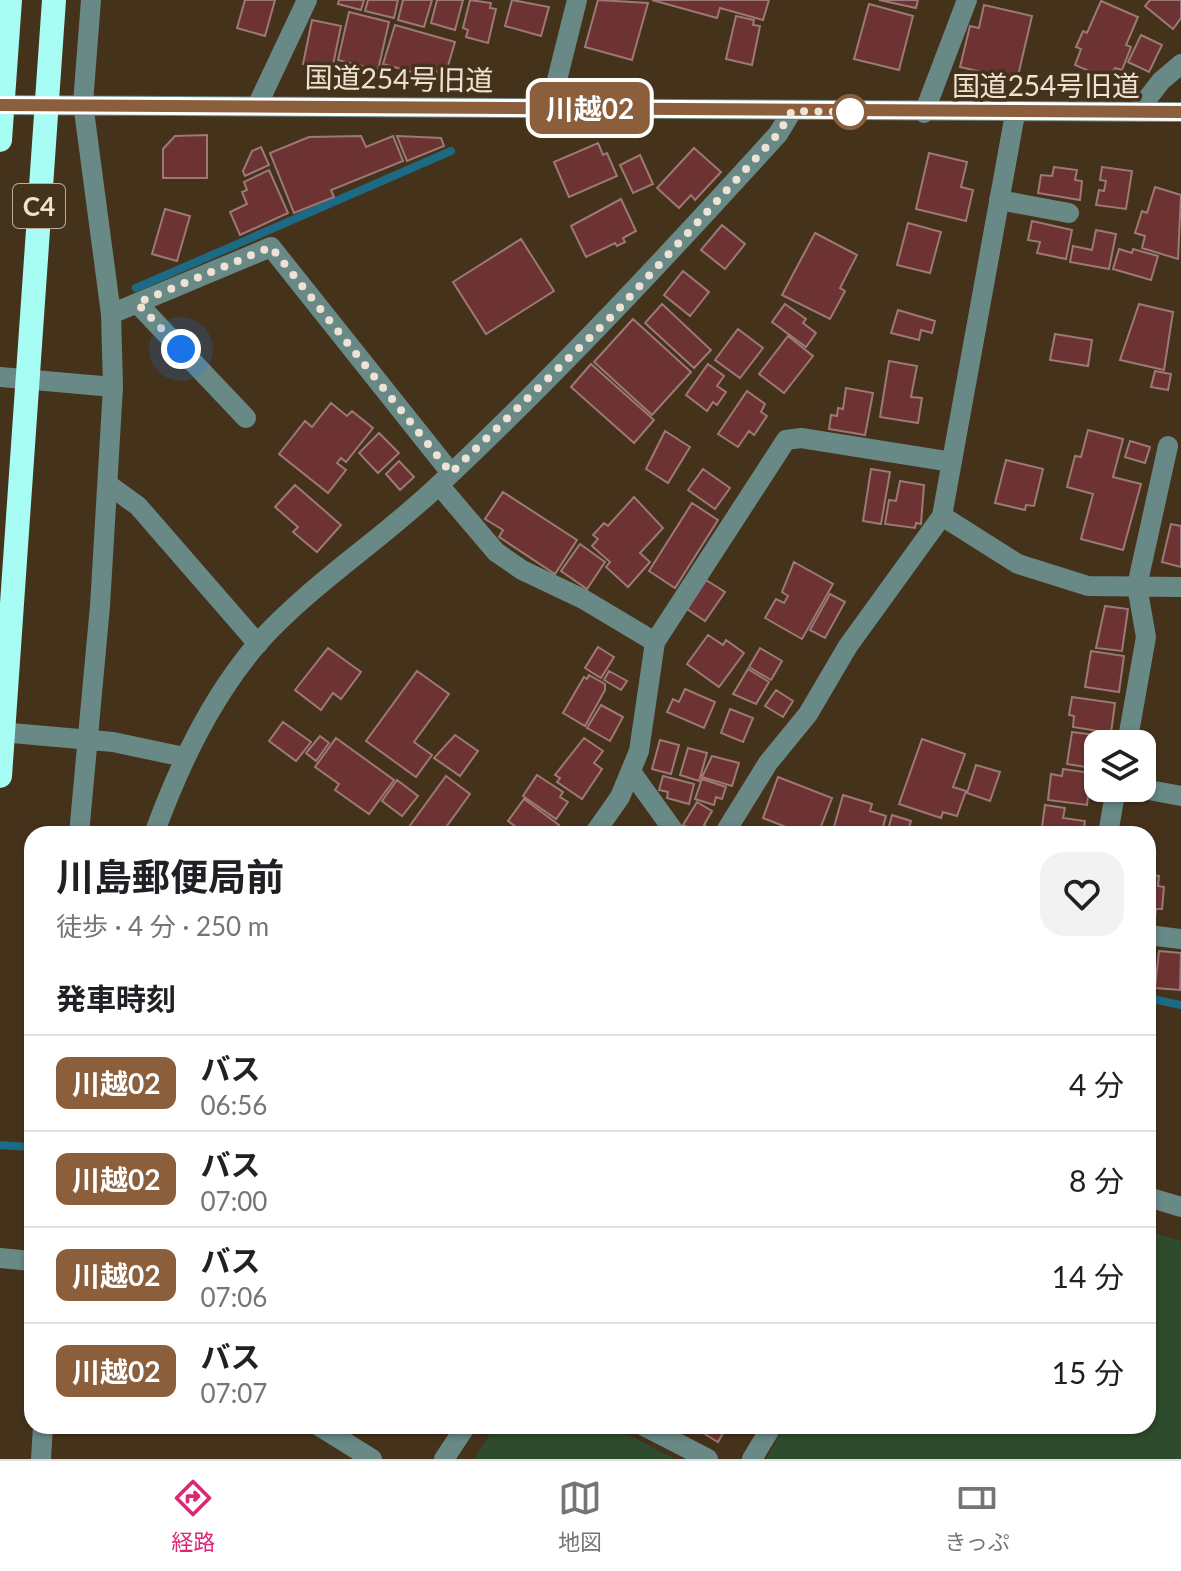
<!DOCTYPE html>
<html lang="ja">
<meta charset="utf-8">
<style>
body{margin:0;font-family:Lato,"Noto Sans JP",sans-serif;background:#f2f2f2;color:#202124;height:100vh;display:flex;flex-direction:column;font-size:30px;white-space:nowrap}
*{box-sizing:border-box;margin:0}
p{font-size:26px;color:#757577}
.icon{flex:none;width:44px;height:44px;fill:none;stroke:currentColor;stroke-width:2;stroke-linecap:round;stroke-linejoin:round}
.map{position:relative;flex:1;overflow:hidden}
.details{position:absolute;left:24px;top:826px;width:1132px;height:608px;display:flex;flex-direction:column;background:#fff;border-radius:24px;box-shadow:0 2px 6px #0004}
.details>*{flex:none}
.badge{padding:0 16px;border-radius:12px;font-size:28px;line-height:52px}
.controls{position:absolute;left:1084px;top:730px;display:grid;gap:16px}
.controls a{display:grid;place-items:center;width:72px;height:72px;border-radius:16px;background:#fff;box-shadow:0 2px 6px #0004;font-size:40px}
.you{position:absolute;width:40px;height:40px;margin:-20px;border:6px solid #fff;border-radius:50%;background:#1a73e8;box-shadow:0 0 0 12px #1a73e833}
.map>.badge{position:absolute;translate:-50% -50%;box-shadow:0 0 0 4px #fff}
h2{padding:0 32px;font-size:30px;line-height:72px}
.round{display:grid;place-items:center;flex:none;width:84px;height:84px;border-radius:24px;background:#f2f2f2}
.overview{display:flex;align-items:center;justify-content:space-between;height:136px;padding:0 32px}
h1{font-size:38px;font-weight:700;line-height:60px}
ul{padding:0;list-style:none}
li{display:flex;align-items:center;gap:24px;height:96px;padding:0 32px;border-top:2px solid #e0e0e0}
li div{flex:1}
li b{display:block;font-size:30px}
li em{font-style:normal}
li .badge{min-width:88px;font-weight:700;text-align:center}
.tabs{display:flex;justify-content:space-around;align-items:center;height:112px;border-top:2px solid #e0e0e0;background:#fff;font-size:22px;color:#757577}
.tabs a{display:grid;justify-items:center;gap:4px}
.tabs .active{color:#db2777}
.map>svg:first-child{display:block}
.green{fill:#2f4b2d}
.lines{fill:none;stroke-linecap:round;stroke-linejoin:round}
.stream{stroke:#1c6a84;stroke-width:8}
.building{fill:#6d3333;stroke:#9c7877;stroke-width:2}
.minor{stroke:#688986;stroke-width:20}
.highway{stroke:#a7fcf4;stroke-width:24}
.line-casing{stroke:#fff;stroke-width:18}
.line{stroke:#8b5e3c;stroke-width:12}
.walk{stroke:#eee2d4;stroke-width:8;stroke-dasharray:0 14.4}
.stop-dot{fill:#fff;stroke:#8b5e3c;stroke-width:4}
.labels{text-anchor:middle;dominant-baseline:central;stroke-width:7;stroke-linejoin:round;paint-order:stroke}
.shield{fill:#45321b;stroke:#bbad9c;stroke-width:2}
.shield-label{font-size:26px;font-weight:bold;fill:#eee2d4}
.street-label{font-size:28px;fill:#eee2d4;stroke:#45321b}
</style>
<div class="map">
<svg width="1181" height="1459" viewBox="0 0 1181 1459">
<rect width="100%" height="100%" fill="#45321b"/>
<path class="green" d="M1148 1231 1181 1241V1459H766L785 1426H1148Z
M495 1426H612L675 1459H474Z"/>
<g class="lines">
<path class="stream" d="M136 288 451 151
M1148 998 1181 1005
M0 1145 30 1147"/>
</g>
<path class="building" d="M245 0H275L265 36 237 28Z
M339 0H364L361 10 338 4Z
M368 0H398L394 18 365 11Z
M403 0H432L424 27 398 20Z
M437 0H463L455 30 431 23Z
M470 0 491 3 490 8 496 9 488 43 466 37 468 30 463 28Z
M512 0 549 7 541 36 505 26Z
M598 0 648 3 632 60 585 47Z
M652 0H769L763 20 720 8 717 18Z
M879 0H918L916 8Z
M1150 0H1181V18L1173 29 1145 6Z
M1101 1 1138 17 1126 45 1131 47 1122 70 1115 68 1110 80 1075 65 1081 49 1076 47 1083 31 1087 33Z
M869 4 913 16 899 70 854 59Z
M984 5 1032 16 1017 80 960 67 970 26 979 28Z
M349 12 389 22 378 70 338 60Z
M736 16 754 20 753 25 760 26 752 65 726 59Z
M312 20 341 26 332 70 303 64Z
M395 25 455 42 447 69 439 66 438 72 425 68 423 75 383 64Z
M1141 35 1162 45 1149 72 1128 62Z
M207 135V178H163V149L175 136Z
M361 136 366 147 393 136 403 161 331 190 334 197 294 213 270 153 309 137Z
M397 136 441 138 444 146 407 161Z
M598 143 603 155 607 153 617 176 569 197 554 162Z
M261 147 269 165 245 176 243 171 252 151Z
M694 148 721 172 695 200 691 195 679 208 657 188Z
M929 153 967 162 961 187 973 190 966 221 916 209Z
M640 155 653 184 633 193 620 165Z
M1054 167 1077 170 1075 180 1082 181 1080 200 1038 193 1041 175 1052 176Z
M1102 167 1132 171 1126 209 1096 205 1099 190 1104 191 1106 181 1100 180Z
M269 170 288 213 240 235 230 212 247 204 242 192 247 190 244 182Z
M1155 187 1181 195 1178 259 1142 248 1145 236 1135 233 1142 211 1147 213Z
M621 199 636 231 623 238 625 242 617 246 615 243 586 257 571 226Z
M165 209 190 216 177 261 152 254Z
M1032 221 1072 230 1066 259 1037 253 1040 242 1028 240Z
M908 223 941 232 930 273 897 265Z
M722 225 745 244 725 269 701 250Z
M1096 230 1116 234 1109 269 1070 262 1073 246 1092 250Z
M815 233 857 255 840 288 845 291 830 319 782 295Z
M521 239 554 291 486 334 453 282Z
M1119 249 1132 253 1133 249 1158 256 1151 280 1113 269Z
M683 271 709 292 690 316 664 295Z
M662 304 711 350 694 368 645 323Z
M785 304 806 319 803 323 816 333 806 347 772 322Z
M1139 304 1173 312 1164 370 1120 360Z
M898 310 935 321 932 333 921 330 919 340 891 333Z
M633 319 691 372 652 415 594 362Z
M738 329 763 348 740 378 715 360Z
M1055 334 1092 340 1088 366 1050 360Z
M788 336 813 356 784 393 759 374Z
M889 361 917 366 911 397 922 398 918 423 880 417Z
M591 364 654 420 634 443 571 387Z
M708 364 724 376 717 386 726 392 717 405 713 402 707 411 686 395Z
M1155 371 1171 374 1168 390 1151 387Z
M846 388 873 393 865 435 829 429 831 415 837 416 838 408 843 409Z
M747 391 765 404 761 412 767 416 754 435 749 431 738 447 718 434Z
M331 403 347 416 352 411 373 428 346 462 341 458 337 463 346 470 328 493 279 454 305 421 312 427Z
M1088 430 1123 439 1113 477 1141 484 1123 550 1081 539 1093 494 1067 487 1075 456 1081 457Z
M665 431 690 447 668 483 646 469Z
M379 433 399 453 378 473 359 453Z
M1130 441 1150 447 1145 463 1125 457Z
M1006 460 1043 469 1034 506 1026 505 1025 510 995 503Z
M399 461 414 477 400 490 386 474Z
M703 469 730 488 715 509 688 490Z
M871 469 890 472 881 524 863 521Z
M900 481 924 485 921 524 916 523 915 528 885 524 889 500 896 501Z
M295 485 341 525 317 552 293 532 298 527 275 507Z
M503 492 577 540 555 574 499 537 503 530 485 519Z
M634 497 663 528 640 553 650 562 628 587 606 567 610 562 592 546 598 539 593 535 604 523 608 526Z
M692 503 718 520 675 588 649 571Z
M1171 524 1181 526V567L1162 562Z
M580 544 605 562 587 589 561 571Z
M794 562 833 584 802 639 765 618 776 599 784 603 788 596 782 592Z
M706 580 725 592 705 621 687 609Z
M830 594 845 602 825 638 810 630Z
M1105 606 1128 609 1122 651 1096 648Z
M708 635 723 645 726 640 744 653 719 687 687 664Z
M598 647 614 657 601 678 585 668Z
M328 648 361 672 341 699 333 693 321 710 295 690Z
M760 648 782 661 771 680 749 667Z
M1091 651 1124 656 1119 692 1085 687Z
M748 669 769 682 756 704 733 694Z
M417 671 449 694 414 742 432 755 416 777 366 741Z
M609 671 627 681 621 690 604 680Z
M589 675 605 684V690L585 726 563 713 584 677 587 679Z
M685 689 715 702 704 728 667 712 673 699 679 702Z
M776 690 793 701 783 717 765 706Z
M1072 697 1115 703 1111 733 1073 727 1074 716 1069 715Z
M601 705 623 717 610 741 587 728Z
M730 709 753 718 743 742 721 733Z
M283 722 311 742 296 761 269 741Z
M1072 732 1104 736 1103 744H1098V769L1067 764Z
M455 735 478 751 460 776 434 758Z
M320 736 329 743 316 761 306 753Z
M336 738 394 780 369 814 335 790 339 784 315 767Z
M584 738 603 751 594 763 602 769 582 799 557 782 560 778 555 775Z
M922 739 965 754 953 787 966 791 957 816 943 812 941 818 899 804Z
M660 740 679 745 671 774 652 769Z
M688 748 707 753 699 781 680 775Z
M712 756 739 763 732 786 702 777Z
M976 765 1000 772 990 801 967 793Z
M1063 769 1091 773 1087 805 1048 800 1051 774 1062 776Z
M537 775 563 792 560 797 568 802 556 819 523 796Z
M446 776 470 794 441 834H410L406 831Z
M663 776 694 784 689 804 667 798 668 792 659 790Z
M778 777 832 798 818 834H804L763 818Z
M702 779 726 787 722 799 716 797 714 805 695 799Z
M397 780 418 796 402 816 382 801Z
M843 795 872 804 870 811 886 816 881 834H832Z
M524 799 559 825 553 834H526L508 821Z
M697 802 712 811 704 825 707 827 702 834H685L689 828 683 825Z
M1045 805 1065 808 1063 818 1085 821 1083 834H1041Z
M892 815 911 821 907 834H887Z
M1148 875 1159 876 1158 886 1164 887 1162 909H1156L1155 918 1148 917Z
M1159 951 1181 953 1180 990 1155 988Z
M697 1426H727L718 1442 695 1428Z"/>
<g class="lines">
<path class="minor" d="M258 104 307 0
M0 105 1181 112
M550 108 577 0
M1137 112 1161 81 1181 64
M924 113 967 0
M999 200 1069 213
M137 303 246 418
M111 314 271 247 451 473
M0 377 113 387
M109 485 138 506 258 644
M439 485 496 552 522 570 583 599 655 642
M942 516 1018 564 1088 586 1181 587
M0 732 113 742 184 757
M1127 744 1146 637 1137 586 1168 446
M632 773 676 834
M1138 788 1181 796
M79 834 100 606 113 387 111 314 83 103 91 0
M154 834C179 766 210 699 258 643 312 583 383 539 441 483 559 372 669 254 778 134L792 111
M594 834 620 797 639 751 655 642 786 440 801 438 952 462
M724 834 768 763 808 714 848 646 942 516 1015 114
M1108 834 1116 788
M1148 935 1181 939
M1148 1197 1181 1207
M0 1258 32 1261
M319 1426 372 1459
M644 1426 708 1459
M41 1459 43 1426
M444 1459 466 1426
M752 1459 772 1426"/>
<path class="highway" d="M0 140 10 0
M0 776 54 0"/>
</g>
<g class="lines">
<g class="line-casing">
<path id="line" d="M0 105 1181 112"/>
</g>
<use href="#line" class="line"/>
<path class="walk" d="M181 349 137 303 271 247 451 473 615 313 778 134 792 111 850 112"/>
</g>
<circle class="stop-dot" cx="850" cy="112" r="16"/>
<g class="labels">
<rect class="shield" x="13" y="184" width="52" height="44" rx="6"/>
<g class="shield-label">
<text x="39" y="206">C4</text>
</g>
<g class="street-label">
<text transform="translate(399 78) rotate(1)">国道254号旧道</text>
<text x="1046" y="85">国道254号旧道</text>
</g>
</g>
</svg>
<div class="controls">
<a><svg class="icon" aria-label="layers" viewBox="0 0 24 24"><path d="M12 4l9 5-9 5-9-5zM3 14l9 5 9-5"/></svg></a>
</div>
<div class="you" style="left:181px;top:349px"></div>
<b class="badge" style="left:590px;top:108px;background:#8b5e3c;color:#fff">川越02</b>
<section class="details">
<div class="overview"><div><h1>川島郵便局前</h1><p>徒歩 · 4 分 · 250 m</p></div><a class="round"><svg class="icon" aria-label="heart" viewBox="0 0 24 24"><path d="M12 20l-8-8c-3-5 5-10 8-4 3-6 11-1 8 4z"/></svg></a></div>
<h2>発車時刻</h2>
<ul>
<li><span class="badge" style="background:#8b5e3c;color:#fff">川越02</span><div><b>バス</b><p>06:56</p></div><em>4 分</em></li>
<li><span class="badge" style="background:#8b5e3c;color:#fff">川越02</span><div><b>バス</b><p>07:00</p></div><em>8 分</em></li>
<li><span class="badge" style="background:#8b5e3c;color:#fff">川越02</span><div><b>バス</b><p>07:06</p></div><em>14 分</em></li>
<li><span class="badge" style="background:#8b5e3c;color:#fff">川越02</span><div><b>バス</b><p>07:07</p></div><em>15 分</em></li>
</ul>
</section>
</div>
<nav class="tabs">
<a class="active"><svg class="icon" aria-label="directions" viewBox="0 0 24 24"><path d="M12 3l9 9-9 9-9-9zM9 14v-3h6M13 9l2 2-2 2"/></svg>経路</a>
<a><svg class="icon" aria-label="map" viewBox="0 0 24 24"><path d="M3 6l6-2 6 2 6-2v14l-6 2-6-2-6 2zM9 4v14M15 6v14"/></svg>地図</a>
<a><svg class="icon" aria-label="tickets" viewBox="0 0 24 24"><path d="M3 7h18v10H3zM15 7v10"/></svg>きっぷ</a>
</nav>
